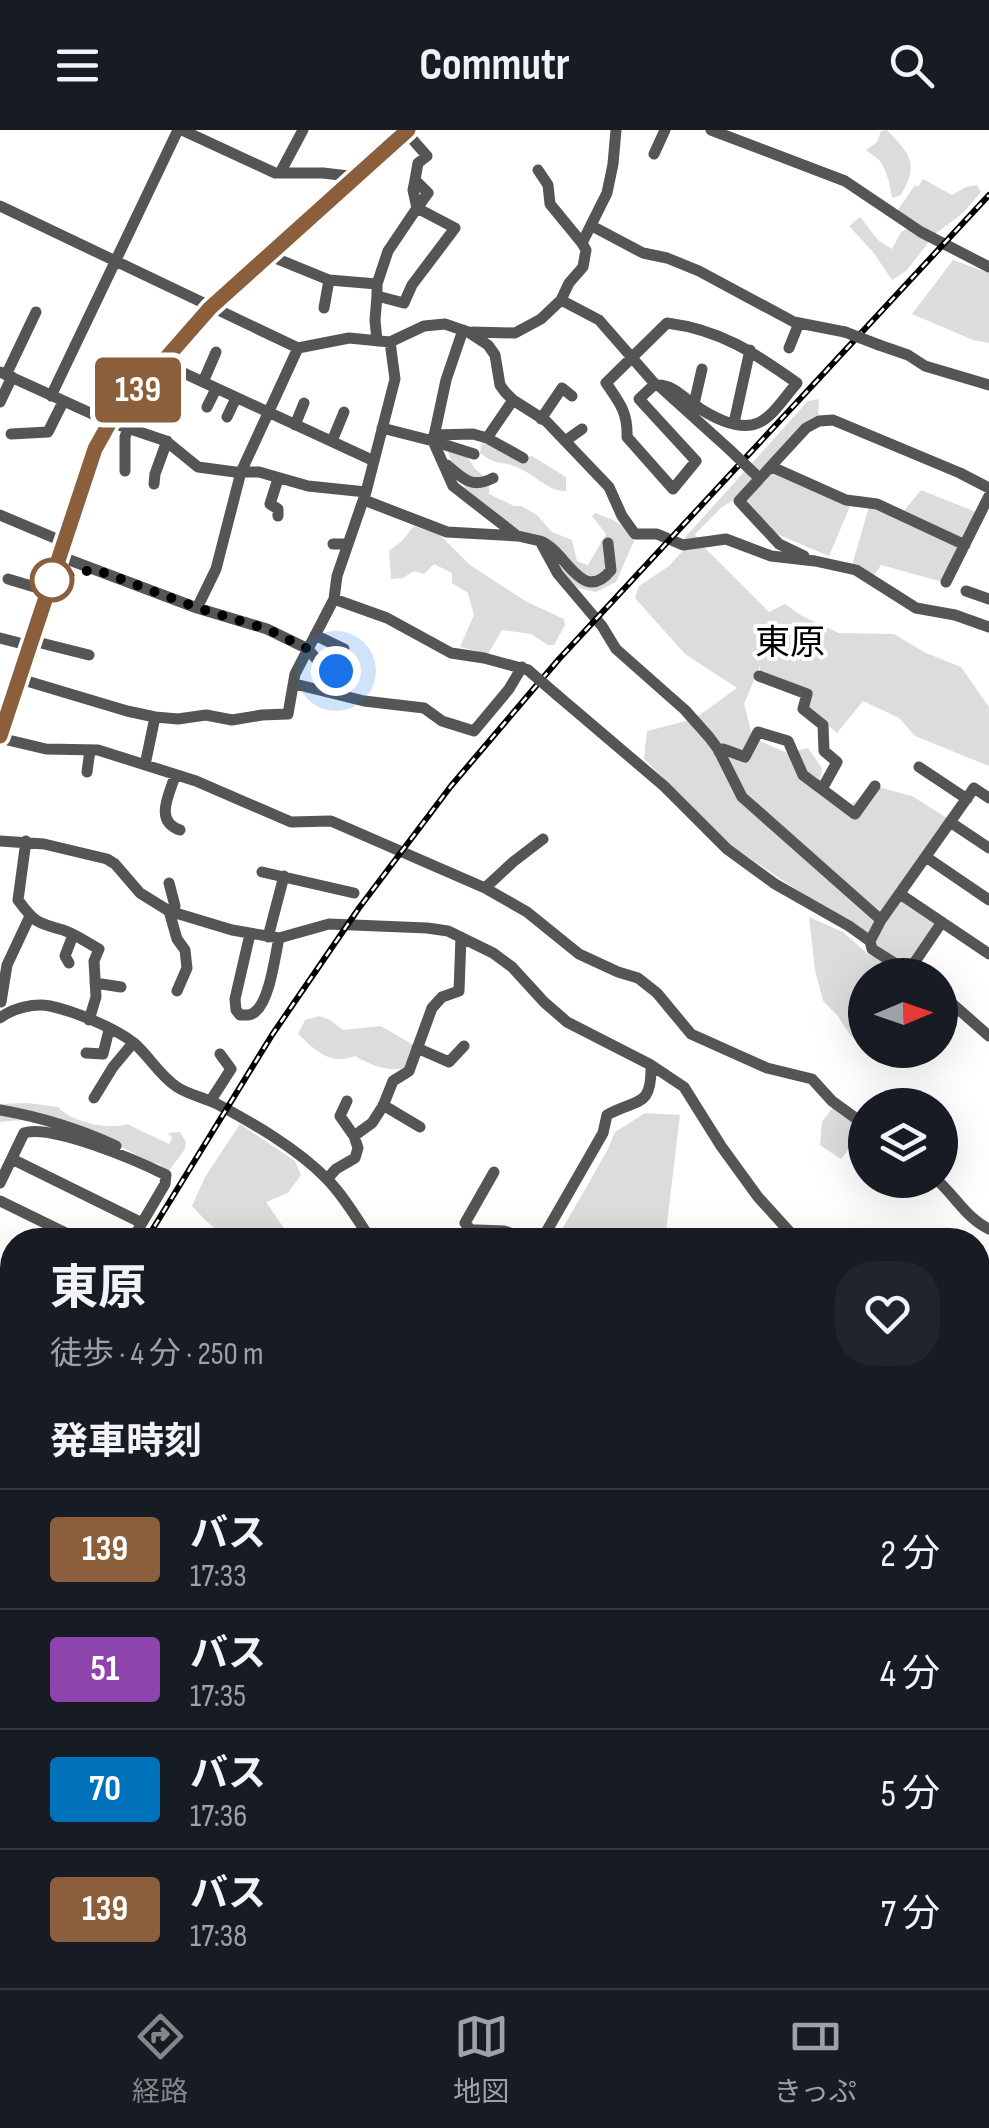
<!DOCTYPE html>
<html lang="ja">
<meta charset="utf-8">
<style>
body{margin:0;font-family:"Sofia Sans Condensed","Noto Sans JP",sans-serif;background:#20242c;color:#f1f3f6;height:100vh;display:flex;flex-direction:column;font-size:38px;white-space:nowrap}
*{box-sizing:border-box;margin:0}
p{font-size:32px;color:#9ea1a6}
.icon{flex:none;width:55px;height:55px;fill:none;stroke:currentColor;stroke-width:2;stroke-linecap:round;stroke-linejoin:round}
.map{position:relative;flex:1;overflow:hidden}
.side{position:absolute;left:0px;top:1098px;width:990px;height:762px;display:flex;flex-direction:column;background:#171b24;border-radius:40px 40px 0 0;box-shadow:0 10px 40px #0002}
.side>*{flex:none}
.badge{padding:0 20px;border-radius:8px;font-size:35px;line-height:65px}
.needle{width:65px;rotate:88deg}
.controls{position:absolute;left:848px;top:828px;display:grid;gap:20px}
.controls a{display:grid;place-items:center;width:110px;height:110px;border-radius:50%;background:#171b24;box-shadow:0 10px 40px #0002;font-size:50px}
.you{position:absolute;width:50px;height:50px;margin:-25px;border:8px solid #fff;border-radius:50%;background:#1a73e8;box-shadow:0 0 0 15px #1a73e833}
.map>.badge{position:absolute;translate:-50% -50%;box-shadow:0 0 0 5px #fff}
h2{padding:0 50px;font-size:38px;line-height:90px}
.round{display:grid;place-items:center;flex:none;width:105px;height:105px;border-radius:40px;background:#20242c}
.summary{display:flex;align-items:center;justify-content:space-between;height:170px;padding:0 50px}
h1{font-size:48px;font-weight:700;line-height:75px}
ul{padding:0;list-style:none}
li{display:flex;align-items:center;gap:30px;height:120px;padding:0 50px;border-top:2px solid #363941}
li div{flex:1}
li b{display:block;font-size:38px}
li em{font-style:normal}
li .badge{min-width:110px;font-weight:700;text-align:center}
header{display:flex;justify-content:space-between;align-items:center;height:130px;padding:0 50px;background:#171b24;font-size:45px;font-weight:700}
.tab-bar{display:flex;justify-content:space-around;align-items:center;height:140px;border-top:2px solid #363941;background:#171b24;font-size:28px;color:#9ea1a6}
.tab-bar a{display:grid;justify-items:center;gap:5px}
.tab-bar .current{color:#858687}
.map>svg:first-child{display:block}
.green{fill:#dcdcdc}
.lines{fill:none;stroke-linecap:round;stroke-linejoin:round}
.major-casing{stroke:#dbdbdb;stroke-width:18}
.minor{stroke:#555;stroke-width:11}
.major{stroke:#000;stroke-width:15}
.rail-casing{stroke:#000;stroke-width:6}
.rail{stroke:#fff;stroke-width:2.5;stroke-dasharray:8;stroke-linecap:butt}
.minor-bridge{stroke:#555;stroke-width:11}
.line-casing{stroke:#fff;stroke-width:22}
.line{stroke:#8b5e3c;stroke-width:15}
.walk{stroke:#000;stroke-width:10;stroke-dasharray:0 18}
.stop-dot{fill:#fff;stroke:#8b5e3c;stroke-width:5}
.labels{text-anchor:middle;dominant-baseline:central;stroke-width:8;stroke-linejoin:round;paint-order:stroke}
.quarter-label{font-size:35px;fill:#000;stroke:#fff}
</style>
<header><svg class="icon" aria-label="menu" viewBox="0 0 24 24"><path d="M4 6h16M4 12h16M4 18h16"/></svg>Commutr<svg class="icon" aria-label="search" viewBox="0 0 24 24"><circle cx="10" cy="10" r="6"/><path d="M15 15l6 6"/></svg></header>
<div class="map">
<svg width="989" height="1858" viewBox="0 0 989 1858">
<rect width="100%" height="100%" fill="#fff"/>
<path class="green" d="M887 0C911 25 919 34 901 65L892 68C891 57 886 38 879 30 875 26 870 24 866 20L877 12 881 1Z
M923 49 952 65 966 57 977 55 981 62 963 83 935 104 907 140 892 150 873 122 849 96 860 87 878 110 892 119 901 102 909 98 895 84 915 55 918 57Z
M953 130 989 143V213L973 210 912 184Z
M819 269 818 288 772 338 851 374 829 426 779 405 736 369 722 377 695 404 700 412 680 413 808 271Z
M482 312 522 328 532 326 566 347V361C549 362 535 345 519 338 502 330 498 337 480 323Z
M448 321 466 325 475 339 489 350V364L514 376H521L537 385 552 402 572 410 577 431 588 435 606 404 592 386 595 383C611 389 628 394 634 411L616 452 596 462 578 458 563 443 559 426 519 404 465 362C465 344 451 337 448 321Z
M921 360 976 382 943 452 881 435 871 450 851 439 869 376 902 383Z
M414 396 440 405 470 435 527 472 564 489 565 495 554 515H548L531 504 502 500 488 524 460 517 474 485 468 463 452 453V443L434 434 424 444 414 441 403 448 391 449 389 421 402 411Z
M701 414 769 482 785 474 802 486 839 503 894 504 926 523 961 537 989 577V636L915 606 899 588 863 571 837 603 806 577 809 562 760 546V536L744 574 753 608 787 623 808 618 822 638 820 650 848 677 875 656 912 666 947 688 900 763 940 792 913 845H865V920L850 905 837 885 823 871 815 840 809 787 843 802 869 825 904 839 850 792 800 762 721 709 687 671 644 629 647 601 694 589 737 558 685 524 635 468 639 456 669 436 688 415Z
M320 886 330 890 343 900 381 896 415 916 405 938C388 942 370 935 355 926 330 936 315 920 298 904L305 890Z
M27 973 58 977C71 992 108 1000 127 994L169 1014 172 1008 168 1003 180 1002 186 1012 185 1019 168 1042 159 1034 146 1030 100 1005 46 988 0 992V974Z
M833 977 865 998 841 1029 820 1015 822 992Z
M645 983 680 985 665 1110H556L607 1021 615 1002Z
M240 994 295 1031 301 1045 288 1063 266 1072 292 1110C240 1110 229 1118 192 1076L205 1047Z
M989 1691V1825L980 1823 978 1812V1692Z
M387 1848H543L533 1858H421Z"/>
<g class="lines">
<g class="major-casing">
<path id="major" d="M0 606 95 319 110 292 211 178 408 0"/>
</g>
<path class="minor" d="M182 0 275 43H323L357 47
M711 0 845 51 921 102 989 137
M654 24 665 0
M538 40 548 55 550 74 582 113
M280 43 303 0
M0 76 298 218 349 208 390 212 424 196 445 194 468 202 488 215 495 225 500 255 505 262 513 270 546 291 609 357 622 386 635 404H657L683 415 726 409 771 426 815 431 856 440 916 478 955 485 989 497
M592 96 643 123 667 128 699 141 794 192 845 202
M270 126 329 150 377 154V166L404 173 412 155 455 98 417 78 428 63 415 50 418 33 427 26 406 2
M377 154 388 121 417 78 413 60 415 50
M561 170 599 190 655 254 658 255 730 320
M324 178 329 150
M463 200 446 250 433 311 474 324
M472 202 515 203 541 189 561 170 569 153 583 137 586 120 582 113 607 63 613 34 616 0
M377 211 375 190 377 166
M879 215 908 225 925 236 989 255
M789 218 799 193
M162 233 374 331
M0 242 110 292 166 311 198 337 235 342H259L308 356 366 362
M6 245 36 182
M203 252 216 222
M655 254 639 269 696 331 673 359 627 307C628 282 619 272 606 253L667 193C721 200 753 222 797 253 786 265 773 287 758 293 738 302 708 285 692 273 681 265 672 255 658 255
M51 266 178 0
M0 272 12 247
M694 274 702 239
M207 277 216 259
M227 287 236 268
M541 289 562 258 572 266
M734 293 750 220
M295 295 304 273
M382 298 433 311 453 356 516 405
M11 304 48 302 63 272
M434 305 473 304 487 308 513 270
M487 308 523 328
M332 311 344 282
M565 311 582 299
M445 336 447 335C463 349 472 359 493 348
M772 337 846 370 877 374 965 415
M125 341V307L128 298
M278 349 270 374 278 379V386
M154 354 155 344 167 311
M364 370 447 402 518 406 540 411 558 444 602 496 616 519 685 580 709 607 718 619 742 667 881 790
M0 385 64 412
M540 411C566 420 582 476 611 440L608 413
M333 414H348
M59 426 197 478 267 499 308 519 334 469 387 488 451 523 484 528 528 540
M804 426 779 414 739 371 806 298 819 291 833 290 960 343 989 358
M8 449 48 461
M946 452 989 366
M966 461 989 469
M334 469 337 446 366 362 395 249 390 212
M197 478 216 439 241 342 298 218
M315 505 344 519
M0 508 31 516
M33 511 89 525
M759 546 807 564 803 579 823 595 824 621 837 632 822 659
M20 549 127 581 155 587 178 589 206 585 232 590 262 585 288 584 295 544 308 519 322 536 336 541
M295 554 364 571 424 578 442 591 474 601 509 559 522 537
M557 565 664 656 727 719 775 754 849 796 870 811 872 819 913 845
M0 608 46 619 98 620 196 651 291 692 331 691 485 758 527 782 579 824 618 842 638 848 657 863 691 904 767 938 812 949 832 971 865 995
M719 622 723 619 745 627 758 602 788 611 803 645 855 684 875 656
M145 635 155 587
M919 637 967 669
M87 642 90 620
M175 646C169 665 154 691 180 700
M950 692 989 718
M0 711 44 714 107 729 115 734 140 763 169 781 232 800 279 808 329 794 427 798 448 801 493 823 512 837 544 872 567 892 651 935 684 957 721 1016 758 1067 797 1110
M26 711 18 770C34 792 37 793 63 800 75 804 88 813 99 819L94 831 96 867 89 890
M926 727 989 770
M262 742 354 763
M169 753 175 776 174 784
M485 758 513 732 543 709
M900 764 989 824
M169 781 177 809 185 820 187 838 177 861
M250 804 235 869 236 880 240 885C247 885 251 886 256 881 270 869 275 826 279 808
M268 807 284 746
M870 811 881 790 974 658 989 668
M69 833 65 826 73 805
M908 842 942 792
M95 853 121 857
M940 863 989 906
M1 872 7 835 30 786
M0 888C13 878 34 873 50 876 74 881 115 898 134 913 149 926 160 946 177 957 189 965 206 968 219 975 256 995 296 1018 326 1048 344 1066 357 1089 371 1110
M417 918 449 932 464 916
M86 923 103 924 109 900
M94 968 113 937 133 913
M211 970 231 939 220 924
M347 971 340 986 354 1006
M383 975 420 997
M0 980C40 987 79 999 116 1016
M12 1029 142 1093
M327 1049 336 1039 355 1028 358 1018 354 1006 372 993 383 976 393 951 409 941 432 878 442 867 459 861 461 807
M937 1050C955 1066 967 1089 989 1099
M0 1053 24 1003C52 994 138 1031 166 1045
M0 1071 80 1110
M471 1100 465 1093 494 1042
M132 1110 165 1054 166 1045
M457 1110 471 1100H478L504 1101 533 1110 545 1104 603 1003 607 985C637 968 652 979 651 935
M0 1163 12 1167
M978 1222 989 1227
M0 1225 12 1200
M0 1273 12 1274
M982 1371 989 1357
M0 1385 10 1361
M978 1474 989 1479
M0 1483 12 1432
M0 1549 12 1551
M978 1599H989
M0 1677 12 1675
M0 1701 12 1699
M308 1848 334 1851
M153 1858 154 1848"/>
<use href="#major" class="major"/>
<g class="rail-casing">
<path id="rail" d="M146 1110 272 905 359 778 451 656 559 529 989 65
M0 1420 12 1389"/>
</g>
<use href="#rail" class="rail"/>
<path class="minor-bridge" d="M845 202 879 215
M730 320 756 345
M528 540 557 565"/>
</g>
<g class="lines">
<g class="line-casing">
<path id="line" d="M0 606 95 319 110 292 210 178 408 0"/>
</g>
<use href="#line" class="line"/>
<path class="walk" d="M52 450 94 439 198 478 267 499 308 519 322 536 336 541"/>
</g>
<circle class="stop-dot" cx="52" cy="450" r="20"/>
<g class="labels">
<g class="quarter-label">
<text x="790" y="513">東原</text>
</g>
</g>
</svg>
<div class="controls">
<a><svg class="needle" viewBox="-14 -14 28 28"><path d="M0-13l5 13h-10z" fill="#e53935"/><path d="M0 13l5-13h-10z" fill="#9ea1a6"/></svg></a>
<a><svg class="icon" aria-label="layers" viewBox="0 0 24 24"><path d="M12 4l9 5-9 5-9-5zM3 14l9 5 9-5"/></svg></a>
</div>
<div class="you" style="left:336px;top:541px"></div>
<b class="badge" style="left:138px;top:260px;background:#8b5e3c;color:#fff">139</b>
<section class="side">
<div class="summary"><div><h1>東原</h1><p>徒歩 · 4 分 · 250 m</p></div><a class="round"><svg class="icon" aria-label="heart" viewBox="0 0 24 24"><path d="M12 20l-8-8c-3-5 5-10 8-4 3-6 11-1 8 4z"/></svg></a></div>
<h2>発車時刻</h2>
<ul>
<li><span class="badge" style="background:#8b5e3c;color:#fff">139</span><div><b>バス</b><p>17:33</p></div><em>2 分</em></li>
<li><span class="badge" style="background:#8e44ad;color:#fff">51</span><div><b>バス</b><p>17:35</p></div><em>4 分</em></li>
<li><span class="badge" style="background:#0072bc;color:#fff">70</span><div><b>バス</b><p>17:36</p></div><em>5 分</em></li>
<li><span class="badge" style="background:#8b5e3c;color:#fff">139</span><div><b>バス</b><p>17:38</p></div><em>7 分</em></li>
</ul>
</section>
</div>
<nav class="tab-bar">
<a class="current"><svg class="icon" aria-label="directions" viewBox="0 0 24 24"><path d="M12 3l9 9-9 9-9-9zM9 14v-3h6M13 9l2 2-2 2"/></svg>経路</a>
<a><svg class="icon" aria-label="map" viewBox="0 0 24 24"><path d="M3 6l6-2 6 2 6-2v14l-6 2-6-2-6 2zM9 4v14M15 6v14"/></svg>地図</a>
<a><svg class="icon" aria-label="tickets" viewBox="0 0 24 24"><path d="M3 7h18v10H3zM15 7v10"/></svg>きっぷ</a>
</nav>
